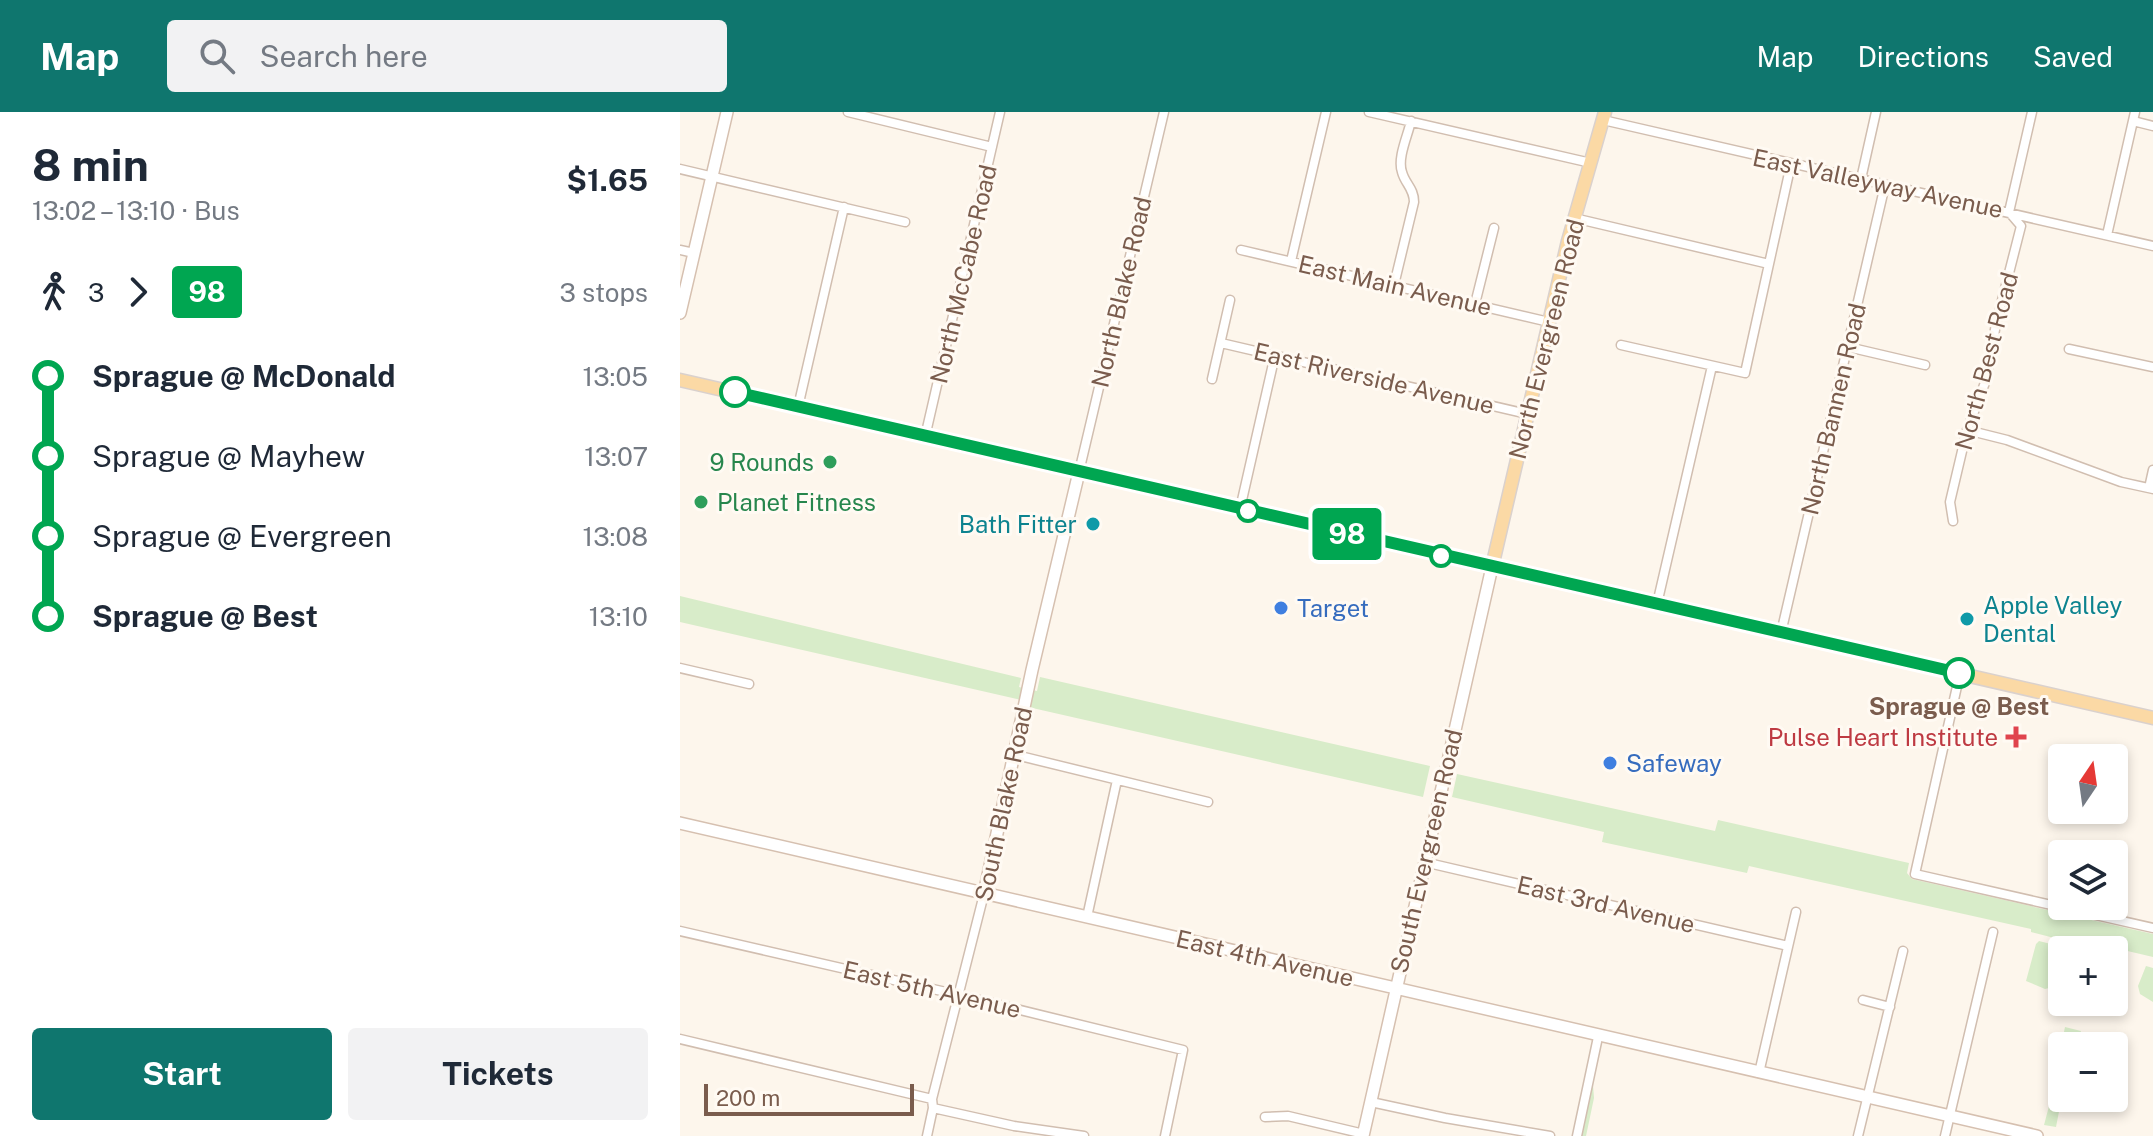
<!DOCTYPE html>
<meta charset="utf-8">
<style>
body{margin:0;font-family:"Public Sans",sans-serif;background:#f2f2f3;color:#1f2937;height:100vh;display:flex;flex-direction:column;font-size:30px;white-space:nowrap}
*{box-sizing:border-box;margin:0}
p{font-size:26px;color:#747a83}
.icon{flex:none;width:44px;height:44px;fill:none;stroke:currentColor;stroke-width:2;stroke-linecap:round;stroke-linejoin:round}
.map{position:relative;flex:1;overflow:hidden}
.sheet{display:flex;flex-direction:column;background:#fff;width:680px}
.sheet>*{flex:none}
.badge{padding:0 16px;border-radius:6px;font-size:28px;line-height:52px}
.needle{width:52px;rotate:13deg}
.fabs{position:absolute;left:1368px;top:632px;display:grid;gap:16px}
.fabs a{display:grid;place-items:center;width:80px;height:80px;border-radius:8px;background:#fff;box-shadow:0 4px 12px #0003;font-size:40px}
.scale{position:absolute;left:24px;bottom:20px;width:210px;box-sizing:border-box;padding-left:8px;border:4px solid #7a5c4d;border-top:0;font-size:22px;line-height:28px;white-space:nowrap;color:#7a5c4d;-webkit-text-stroke:6px #fffaf3;paint-order:stroke}
.map>.badge{position:absolute;translate:-50% -50%;box-shadow:0 0 0 4px #fff}
.legs{display:flex;align-items:center;gap:12px;height:88px;padding:0 32px;font-size:26px}
.legs p{margin-inline-start:auto}
.head{display:flex;align-items:center;justify-content:space-between;height:136px;padding:0 32px}
h1{font-size:44px;font-weight:700;line-height:60px}
.cta{display:flex;gap:16px;margin-top:auto;padding:16px 32px}
.cta a{flex:1;height:92px;border-radius:8px;background:#0f766e;color:#fff;font-size:32px;font-weight:700;line-height:92px;text-align:center}
.cta a+a{background:#f2f2f3;color:#1f2937}
ul{padding:0 32px;list-style:none}
li{display:flex;align-items:center;gap:28px;height:80px;font-size:30px}
li i{display:grid;place-items:center;width:12px;height:100%;margin:0 10px;background:currentColor}
li i::after{content:'';width:20px;height:20px;margin:-10px;border:6px solid;border-radius:50%;background:#fff}
li p{margin-inline-start:auto}
li:first-child i{background:linear-gradient(#0000 50%,currentColor 0)}
li:last-child i{background:linear-gradient(currentColor 50%,#0000 0)}
header{display:flex;align-items:center;gap:48px;box-sizing:border-box;height:112px;padding:0 40px;background:#0f766e;color:#fff}
header strong{font-size:38px}
nav{display:flex;gap:44px;margin-inline-start:auto;font-size:28px}
.search{width:560px;height:72px;background:#f2f2f3;display:flex;align-items:center;gap:20px;box-sizing:border-box;padding:0 28px;border-radius:8px;color:#747a83;font-size:30px}
main{display:flex;flex:1;min-height:0}
.map>svg:first-child{display:block}
.green{fill:#d8ecc9}
.lines{fill:none;stroke-linecap:round;stroke-linejoin:round}
.street-casing{stroke:#d1beb0;stroke-width:11}
.secondary-casing{stroke:#d6c0b0;stroke-width:14}
.primary-casing{stroke:#dad1cd;stroke-width:15}
.street{stroke:#fff;stroke-width:8}
.secondary{stroke:#fff;stroke-width:11}
.primary{stroke:#fbd9a5;stroke-width:12}
.line-1-casing{stroke:#fff;stroke-width:18}
.line-1{stroke:#00a651;stroke-width:12}
.stop-1-dot{fill:#fff;stroke:#00a651;stroke-width:4}
.leisure-dot{fill:#2e9e5b;stroke:#fffaf3;stroke-width:3}
.culture-dot{fill:#0f9aa8;stroke:#fffaf3;stroke-width:3}
.shop-dot{fill:#3f7fe0;stroke:#fffaf3;stroke-width:3}
.health-dot{fill:#e0444e;stroke:#fffaf3;stroke-width:3}
.labels{text-anchor:middle;dominant-baseline:central;stroke-width:6;stroke-linejoin:round;paint-order:stroke}
.street-label{font-size:24px;fill:#7a5c4d;stroke:#fffaf3}
.leisure-label{font-size:24px;fill:#27864d;stroke:#fffaf3;text-anchor:end}
.culture-label{font-size:24px;fill:#0d838f;stroke:#fffaf3;text-anchor:end}
.shop-label{font-size:24px;fill:#366cbe;stroke:#fffaf3;text-anchor:start}
.stop-label{font-size:24px;font-weight:bold;fill:#7a5c4d;stroke:#fffaf3}
.health-label{font-size:24px;fill:#be3a42;stroke:#fffaf3;text-anchor:end}
</style>
<header>
<strong>Map</strong>
<div class="search"><svg class="icon" aria-label="search" viewBox="0 0 24 24"><circle cx="10" cy="10" r="6"/><path d="M15 15l6 6"/></svg>Search here</div>
<nav><a>Map</a><a>Directions</a><a>Saved</a></nav>
</header>
<main>
<section class="sheet">
<div class="head"><div><h1>8 min</h1><p>13:02 – 13:10 · Bus</p></div><b>$1.65</b></div>
<div class="legs"><svg class="icon" aria-label="walk" viewBox="0 0 24 24"><circle cx="13" cy="4" r="2"/><path d="M13 8l-2 6 4 7M11 14l-3 7M7 12l3-4h3l4 4"/></svg>3<svg class="icon" aria-label="forward" viewBox="0 0 24 24"><path d="M9 5l7 7-7 7"/></svg><b class="badge" style="background:#00a651;color:#fff">98</b><p>3 stops</p></div>
<ul>
<li><i style="color:#00a651"></i><b>Sprague @ McDonald</b><p>13:05</p></li>
<li><i style="color:#00a651"></i><span>Sprague @ Mayhew</span><p>13:07</p></li>
<li><i style="color:#00a651"></i><span>Sprague @ Evergreen</span><p>13:08</p></li>
<li><i style="color:#00a651"></i><b>Sprague @ Best</b><p>13:10</p></li>
</ul>
<div class="cta"><a>Start</a><a>Tickets</a></div>
</section>
<div class="map">
<svg width="1473" height="1024" viewBox="0 0 1473 1024">
<rect width="100%" height="100%" fill="#fdf6ec"/>
<path class="green" d="M0 484 341 566 339 575 343 576 341 588 0 510Z
M360 565 750 654 743 685 348 595 352 578 357 579Z
M777 662 1035 719 1038 708 1229 751 1227 761 1232 767 1473 822V845L1384 824 1382 828 1351 820V817L1069 754 1067 761 922 730 924 720 772 685Z
M1359 829 1395 838H1382V873L1365 877 1346 869 1356 832Z
M1466 854 1473 856V890L1460 882 1458 874Z
M1385 915 1401 919 1397 933 1385 934 1386 930 1382 929Z
M1382 945V984L1376 1015 1364 1013Z
M912 960 914 986 906 1024H901Z"/>
<g class="lines">
<g class="street-casing">
<path id="street" d="M168 0 312 35
M689 0 911 51
M923 8 1473 134
M1453 9 1473 14
M0 57 225 110
M1181 67 1196 0
M894 106 1089 152
M1427 123 1455 0
M0 138 14 141
M561 138 869 210
M611 149 646 0
M714 173 734 90C734 76 725 72 722 60 717 46 728 23 731 9
M795 192 814 116
M541 231 847 302
M941 233 1065 261 1111 52
M1168 235 1245 253
M1389 237 1473 255
M532 267 550 188
M118 295 164 95
M1287 318 1327 328 1441 370 1473 377
M245 325 320 0
M399 360 484 0
M1469 376 1473 358
M560 397 595 243
M1273 409 1270 390 1287 318 1306 268 1316 212 1341 114 1329 100 1352 0
M977 492 1032 254
M1101 521 1205 73
M0 556 69 572
M1280 561 1235 762 1473 816
M336 643 528 690
M744 750 1108 834
M407 805 437 668
M0 819 279 883 503 938 485 1024
M1183 888 1210 895
M0 927 252 987
M1079 961 1116 800
M691 990 765 1006 870 1024
M253 996 334 1014 404 1024
M585 1005 608 1004 684 1022
M247 1024 253 996 252 987 304 782
M897 1024 918 925
M1178 1024 1223 839
M1265 1024 1313 820"/>
</g>
<g class="secondary-casing">
<path id="secondary" d="M0 201 47 0
M0 711 1357 1024
M304 782 352 558 399 360
M683 1024 812 455"/>
</g>
<g class="primary-casing">
<path id="primary" d="M0 268 1473 606
M812 455 888 129 925 0"/>
</g>
<use href="#street" class="street"/>
<use href="#secondary" class="secondary"/>
<use href="#primary" class="primary"/>
</g>
<g class="lines">
<g class="line-1-casing">
<path id="line-1" d="M55 280 1279 561"/>
</g>
<use href="#line-1" class="line-1"/>
</g>
<g class="stop-1-dot">
<circle cx="55" cy="280" r="14"/>
<circle cx="568" cy="399" r="10"/>
<circle cx="761" cy="444" r="10"/>
<circle cx="1279" cy="561" r="14"/>
</g>
<g class="leisure-dot">
<circle cx="150" cy="350" r="8"/>
<circle cx="21" cy="390" r="8"/>
</g>
<g class="culture-dot">
<circle cx="413" cy="412" r="8"/>
<circle cx="1287" cy="507" r="8"/>
</g>
<g class="shop-dot">
<circle cx="601" cy="496" r="8"/>
<circle cx="930" cy="651" r="8"/>
</g>
<path class="health-dot" d="M1332 613h8v8h8v8h-8v8h-8v-8h-8v-8h8z"/>
<g class="labels">
<g class="street-label">
<text transform="translate(1198 71) rotate(12)">East Valleyway Avenue</text>
<text transform="translate(283 162) rotate(-77)">North McCabe Road</text>
<text transform="translate(715 173) rotate(13)">East Main Avenue</text>
<text transform="translate(441 180) rotate(-77)">North Blake Road</text>
<text transform="translate(866 227) rotate(-76)">North Evergreen Road</text>
<text transform="translate(1306 249) rotate(-75)">North Best Road</text>
<text transform="translate(694 266) rotate(13)">East Riverside Avenue</text>
<text transform="translate(1153 297) rotate(-77)">North Bannen Road</text>
<text transform="translate(323 692) rotate(-78)">South Blake Road</text>
<text transform="translate(746 739) rotate(-77)">South Evergreen Road</text>
<text transform="translate(926 792) rotate(13)">East 3rd Avenue</text>
<text transform="translate(585 846) rotate(13)">East 4th Avenue</text>
<text transform="translate(252 877) rotate(13)">East 5th Avenue</text>
</g>
<g class="leisure-label">
<text x="134" y="350">9 Rounds</text>
<text x="37" y="390" text-anchor="start">Planet Fitness</text>
</g>
<g class="culture-label">
<text x="397" y="412">Bath Fitter</text>
<text x="1303" y="493" text-anchor="start">Apple Valley<tspan x="1303" dy="28">Dental</tspan></text>
</g>
<g class="shop-label">
<text x="617" y="496">Target</text>
<text x="946" y="651">Safeway</text>
</g>
<g class="stop-label">
<text x="1279" y="594">Sprague @ Best</text>
</g>
<g class="health-label">
<text x="1318" y="625">Pulse Heart Institute</text>
</g>
</g>
</svg>
<div class="fabs">
<a><svg class="needle" viewBox="-14 -14 28 28"><path d="M0-13l5 13h-10z" fill="#e53935"/><path d="M0 13l5-13h-10z" fill="#747a83"/></svg></a>
<a><svg class="icon" aria-label="layers" viewBox="0 0 24 24"><path d="M12 4l9 5-9 5-9-5zM3 14l9 5 9-5"/></svg></a>
<a>+</a>
<a>−</a>
</div>
<div class="scale">200 m</div>
<b class="badge" style="left:667px;top:422px;background:#00a651;color:#fff">98</b>
</div>
</main>
